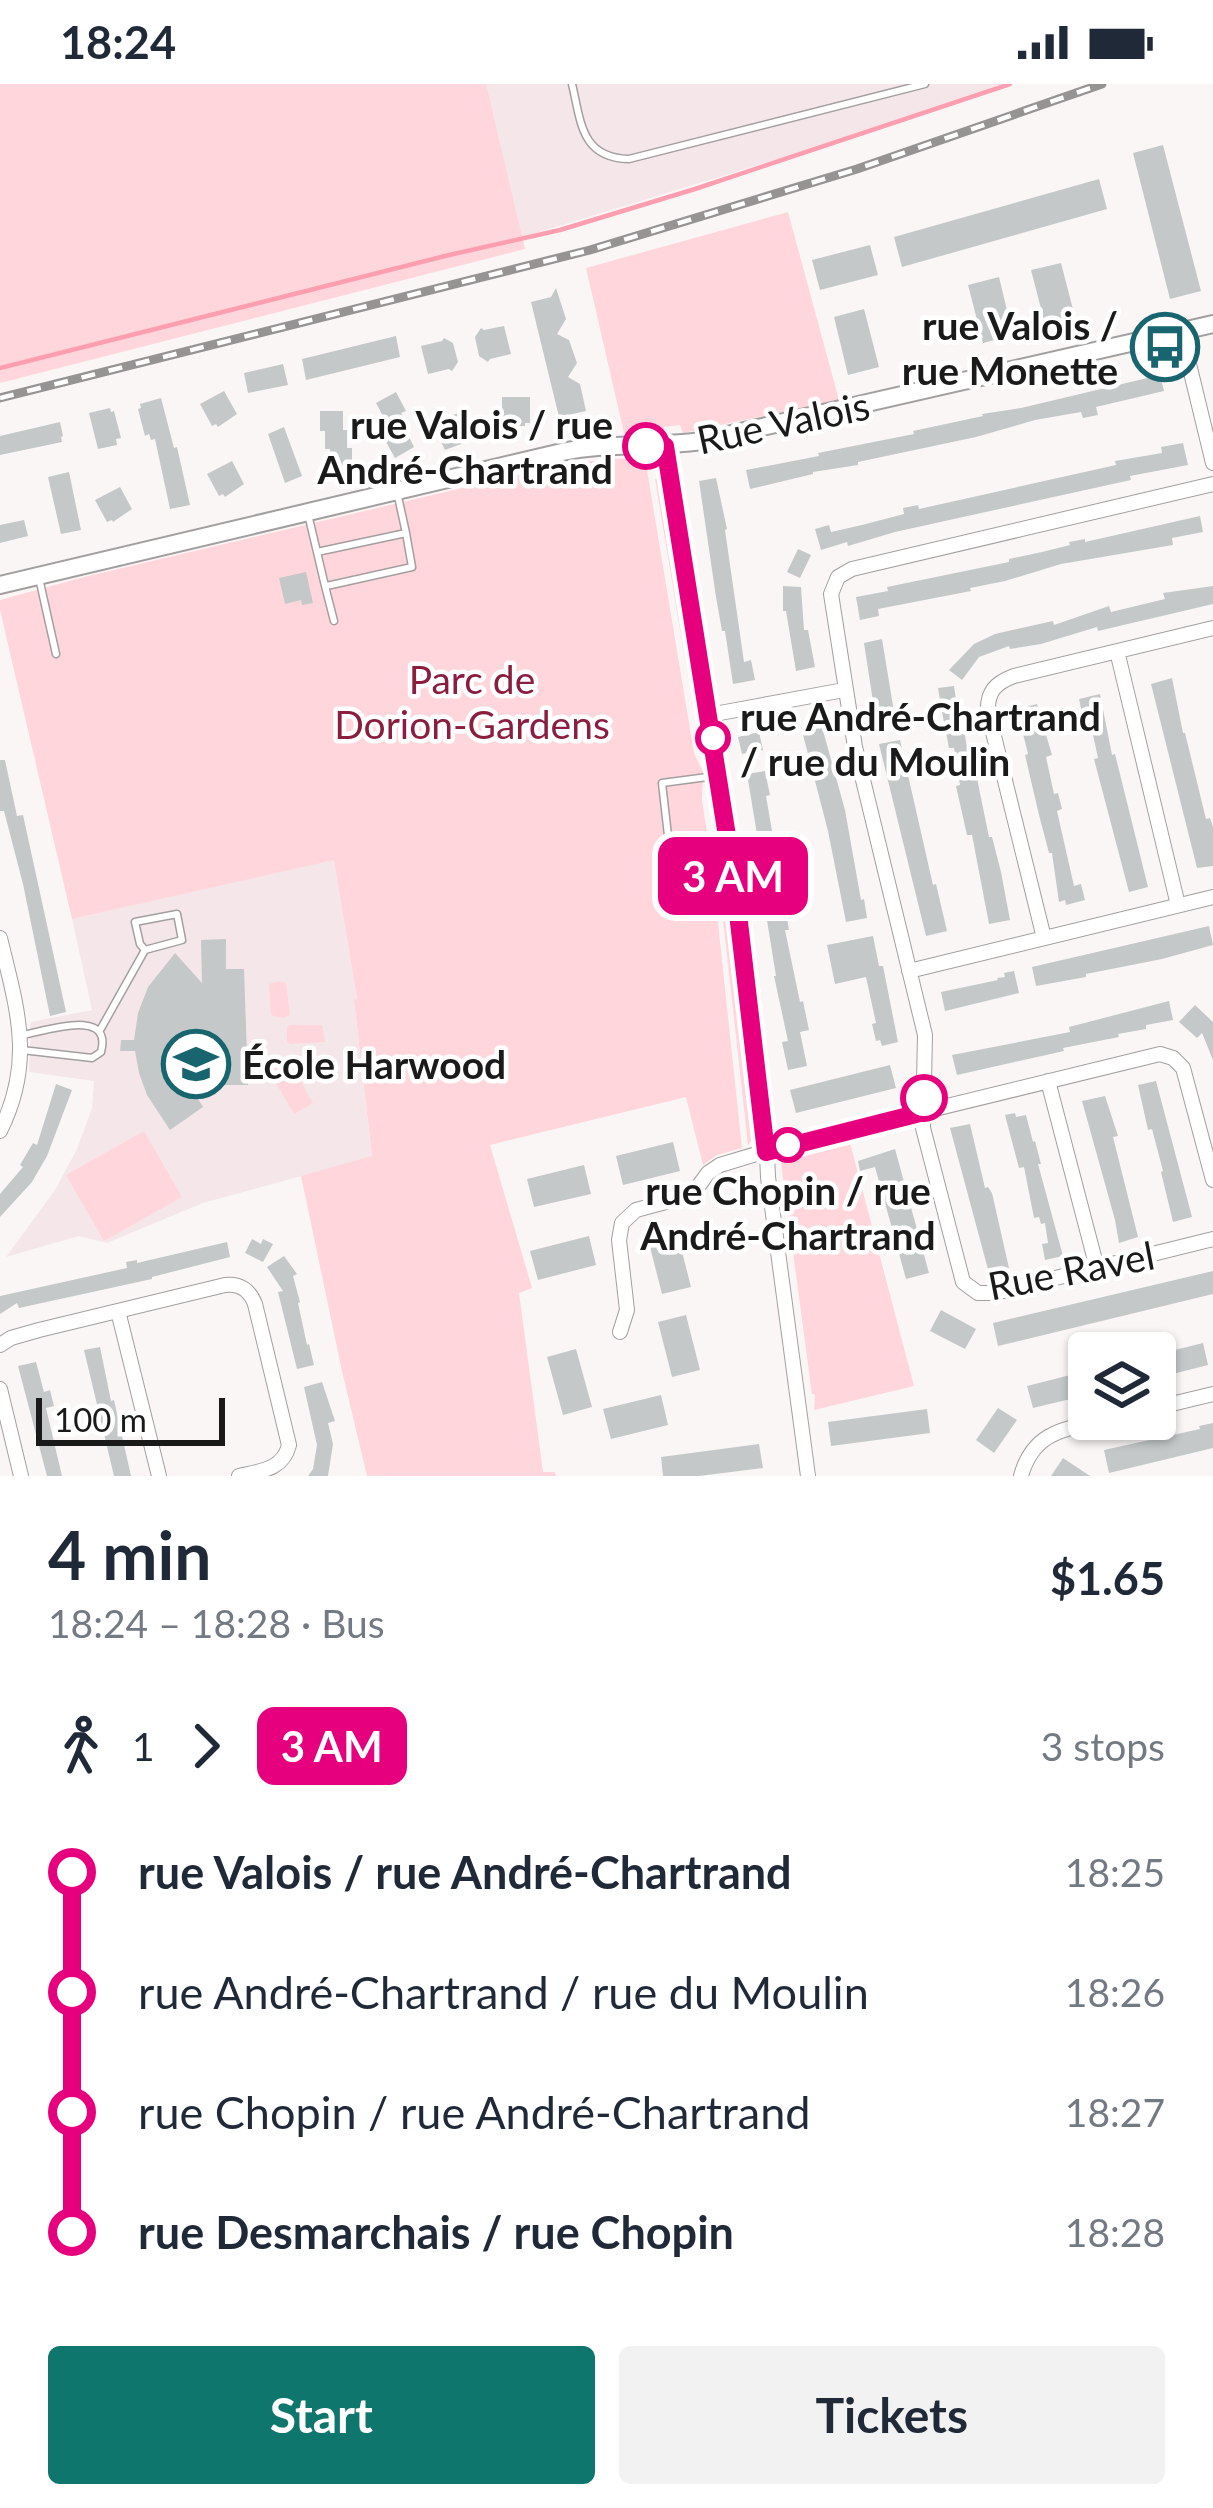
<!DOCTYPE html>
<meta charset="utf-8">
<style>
body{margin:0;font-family:Lato,sans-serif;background:#f2f2f3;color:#1f2937;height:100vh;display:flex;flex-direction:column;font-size:45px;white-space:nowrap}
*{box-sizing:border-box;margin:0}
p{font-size:39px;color:#747a83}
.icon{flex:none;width:66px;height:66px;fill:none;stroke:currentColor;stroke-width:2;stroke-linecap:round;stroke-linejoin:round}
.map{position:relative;height:1392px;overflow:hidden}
.side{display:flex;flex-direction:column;background:#fff;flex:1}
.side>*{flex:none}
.badge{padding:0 24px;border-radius:18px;font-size:42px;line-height:78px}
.controls{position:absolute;left:1068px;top:1248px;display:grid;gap:24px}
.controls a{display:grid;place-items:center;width:108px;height:108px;border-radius:12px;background:#fff;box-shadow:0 3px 9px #0004;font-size:60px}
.scale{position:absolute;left:36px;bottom:30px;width:189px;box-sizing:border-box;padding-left:12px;border:6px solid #1b1a1a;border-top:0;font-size:33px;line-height:42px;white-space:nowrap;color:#1b1a1a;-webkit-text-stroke:9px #fff;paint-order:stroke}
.map>.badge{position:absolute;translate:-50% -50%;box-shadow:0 0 0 6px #fff}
.legs{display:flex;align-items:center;gap:18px;height:132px;padding:0 48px;font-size:39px}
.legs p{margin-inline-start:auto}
.headline{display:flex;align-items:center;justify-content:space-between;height:204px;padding:0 48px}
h1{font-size:66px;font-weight:700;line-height:90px}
.action{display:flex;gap:24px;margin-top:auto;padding:24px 48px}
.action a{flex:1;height:138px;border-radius:12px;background:#0f766e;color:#fff;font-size:48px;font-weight:700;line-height:138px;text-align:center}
.action a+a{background:#f2f2f3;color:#1f2937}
ul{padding:0 48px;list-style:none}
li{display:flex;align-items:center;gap:42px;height:120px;font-size:45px}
li i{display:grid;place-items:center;width:18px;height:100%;margin:0 15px;background:currentColor}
li i::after{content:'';width:30px;height:30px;margin:-15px;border:9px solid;border-radius:50%;background:#fff}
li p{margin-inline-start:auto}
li:first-child i{background:linear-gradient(#0000 50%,currentColor 0)}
li:last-child i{background:linear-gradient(currentColor 50%,#0000 0)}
.status{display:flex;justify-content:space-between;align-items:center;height:84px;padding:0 60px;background:#fff;direction:ltr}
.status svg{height:33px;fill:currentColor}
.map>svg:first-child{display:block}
.built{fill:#f5e7e9}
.green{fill:#fed6dc}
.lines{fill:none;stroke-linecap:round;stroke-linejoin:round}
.stream{stroke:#fe9eb0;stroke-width:4.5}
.building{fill:#c4c8c9}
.service-casing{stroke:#a39fa0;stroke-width:9}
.minor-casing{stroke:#a39fa0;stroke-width:16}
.tertiary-casing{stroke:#a39fa0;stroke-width:20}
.service{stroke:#fff;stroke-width:6}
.minor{stroke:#fff;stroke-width:14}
.tertiary{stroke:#fff;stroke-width:16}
.rail-casing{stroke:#969393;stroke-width:9}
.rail{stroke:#fff;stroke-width:4.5;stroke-dasharray:14;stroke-linecap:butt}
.line-1-casing{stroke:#fff;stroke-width:27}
.line-1{stroke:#e6007e;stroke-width:18}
.stop-1-dot{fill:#fff;stroke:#e6007e;stroke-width:6}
.labels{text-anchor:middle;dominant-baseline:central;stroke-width:9;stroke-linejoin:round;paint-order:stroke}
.poi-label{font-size:39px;font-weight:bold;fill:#1b1a1a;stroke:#fff;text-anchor:end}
.street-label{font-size:39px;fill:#1b1a1a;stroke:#fff}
.stop-label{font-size:39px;font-weight:bold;fill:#1b1a1a;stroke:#fff;text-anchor:end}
.park-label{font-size:39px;fill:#8b1d3f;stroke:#fff}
</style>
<div class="status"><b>18:24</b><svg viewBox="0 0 49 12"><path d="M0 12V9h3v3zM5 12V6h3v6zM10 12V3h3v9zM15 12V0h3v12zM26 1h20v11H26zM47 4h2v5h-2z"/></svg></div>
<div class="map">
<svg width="1213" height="1392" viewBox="0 0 1213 1392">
<rect width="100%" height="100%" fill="#faf6f6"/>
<path class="built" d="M481 0H1002L794 70 510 157Z
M334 775 357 916 354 917 372 1073 203 1119 107 1159 79 1152 6 1173 55 1106 77 1065 92 1024 94 997 29 988 31 938 92 926 72 835Z"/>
<path class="green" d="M0 0H486L525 165 0 299Z
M788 128 839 316 683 349 680 341 664 343V350L624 349 586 184Z
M645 374 694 669 703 688 702 716 712 782 720 802 716 820 742 1064 717 1071 703 1081 686 1013 490 1061 532 1204 519 1209 543 1388H555L556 1392H367L342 1287 301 1092 372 1072 354 916 357 915 334 776 72 835 0 526V516L84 493 564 380 610 375Z
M655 395H660L709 686 700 666Z
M725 803 758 1049 748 1061 721 817Z
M278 897 286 899 290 931 283 934 271 931 269 900Z
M290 941H322L325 958 290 960 287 958V943Z
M288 976 313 1019 294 1030 269 987Z
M144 1047 182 1113 104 1157 66 1091Z
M849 1055 914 1302 814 1326 815 1310H812L781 1079 793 1072V1069Z"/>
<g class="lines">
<path class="stream" d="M0 284 445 172 560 146 695 105 1010 0"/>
</g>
<path class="building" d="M1163 61 1201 207 1170 215 1133 69Z
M1099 95 1107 125 902 183 894 153Z
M870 161 878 191 820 206 812 176Z
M1061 179 1076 237 1046 244 1031 186Z
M999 193 1013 251 983 259 968 201Z
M556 204 566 235 557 250 569 256 577 279 568 293 580 300 586 327 559 333 531 218 551 213Z
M864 225 879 283 848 291 834 233Z
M504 242 511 270 490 275 488 278 479 272 475 253 481 244 484 246Z
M396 252 400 273 306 296 302 275Z
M444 254 453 259 458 278 452 287 449 285 428 290 421 262 442 257Z
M283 280 288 301 248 309 244 289Z
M1160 291 1164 307 1096 323 1098 331 1083 334 1081 328 1035 336 976 353 858 378V381L813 388V390L750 405 746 386 819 372 818 369 914 350 913 347 983 332 982 330 1021 324Z
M224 307 237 330 218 343 216 340 212 342 200 320Z
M396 308 406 327 401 329 410 345 406 347 414 363 395 374 385 356 390 354 381 338 385 336 376 319Z
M502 313H530V339H525V342H508V339H502Z
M161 314 174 364 177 363 190 421 170 425 155 355 151 356 149 350 145 352 138 325 141 324 140 320Z
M110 324 111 328 114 327 121 354 116 355 117 361 98 365 89 329Z
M320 327H343V346H347V364H352V384H330V365H325V347H320Z
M461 328 469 357 445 366 432 339Z
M60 338 63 352 61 353 62 358 0 371V352Z
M284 343 302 392 285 399 268 350Z
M1183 359 1188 381 1130 392 1131 396 895 448 848 462 847 458 821 466 815 445 829 441 831 448 862 441 904 430 903 424 918 421 919 425 1116 381 1115 377 1162 369 1161 363Z
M232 377 244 400 225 413 223 410 219 412 207 390Z
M69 388 81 446 61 450 48 393Z
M716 394 727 445 725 446 744 578 751 576 755 596 733 600 725 547H722L716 513 699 397Z
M120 403 132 425 113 438 112 436 107 438 95 416Z
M1200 432 1203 448 1172 454 1173 461 1061 480 1005 497 970 504 971 507 878 525 879 532 860 536 856 513 888 507 887 503 1009 478V475L1042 468 1070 461 1069 458 1085 455V458Z
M24 436 28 452 0 459V441Z
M798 465 811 471 800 494 787 488Z
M306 488 313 519 302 521 301 516 285 520 279 494Z
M783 502 801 503 804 546H808L815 583 796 587 786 527H783Z
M1213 502V520L1098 547 1097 543 1041 560 1010 565 1009 562 979 573 962 596 949 586 974 560 995 550 1053 537 1054 541 1109 522 1111 528 1165 515 1163 509Z
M882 555 895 634 876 637 864 559Z
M1172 594 1183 649H1185L1206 735 1210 734 1213 743V782L1197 784 1151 600Z
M954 602 959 636H963L967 665H971L989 753H992L1001 788 1010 836 989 840 972 751H967L956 702 960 701 954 664H949L942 628 938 604Z
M1100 610 1112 671 1115 670 1148 803 1129 808 1094 675 1098 674 1089 632 1083 633 1079 615Z
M1037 620 1052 671 1046 673 1054 710 1058 709 1062 725 1057 727 1074 802 1081 800 1085 816 1066 821 1065 816 1059 818 1052 769H1049L1039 731 1025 671 1028 670 1017 625Z
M824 638 827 649 824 650 845 726 861 816 864 815 867 834 846 838 828 747 801 643Z
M759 648 763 666 742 670 738 653Z
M900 656 933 801 936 800 947 847 926 852 879 660Z
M0 676H5L17 732 23 731 66 928 50 932 23 800 4 727H0Z
M765 687 770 711 766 712 789 846H785L800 918 803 917 809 946 800 948 807 982 788 986 782 958 788 957 774 892H776L760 793 764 792 747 690Z
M1209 842 1213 861 1162 875 1086 890V893L1036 902 1032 883Z
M873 852 879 882H883L898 958 882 962 880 956 876 957 872 940 876 939 866 893 835 900 827 861Z
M226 855V885H244L248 1001H224V996L187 997 203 1023 170 1046 147 1011 139 989 135 967H120L121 956H134L138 929 148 903 175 869 202 899 201 856Z
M1014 887 1019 909 945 927 941 908 998 896 997 894 1005 893 1004 889Z
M1169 917 1173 936 1146 941V945L1118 950 1119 953 1063 964 1064 967 957 991 952 971 1070 948 1069 943Z
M1195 921 1213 938V976L1202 949 1197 954 1179 938Z
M890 981 896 1004 796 1029 790 1006Z
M1156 997 1192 1133 1173 1138 1161 1088 1163 1087 1152 1045 1148 1046 1138 1001Z
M56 1000 72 1006 47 1072 32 1098 0 1133V1110L23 1083 20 1081 33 1059 37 1061Z
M1105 1012 1118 1052 1113 1053 1138 1153 1119 1159 1115 1136 1082 1017Z
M1015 1029 1016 1033 1026 1031 1033 1058 1035 1057 1041 1080H1038L1063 1172 1045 1176 1042 1160 1048 1159 1045 1139 1041 1140 1039 1133 1034 1134 1024 1083 1019 1084 1005 1031Z
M970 1040 985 1104 988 1103 992 1109 1009 1184 989 1189 950 1044Z
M673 1058 680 1087 623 1101 616 1072Z
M895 1065 929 1189 906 1195 875 1083 860 1087 858 1077Z
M584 1081 591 1110 534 1123 527 1095Z
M677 1148 691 1203 662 1210 648 1155Z
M589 1152 596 1181 538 1196 530 1167Z
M252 1155 261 1160 263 1155 273 1160 263 1178 245 1169Z
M227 1158 230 1173 152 1193V1195L19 1224 17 1219 0 1230V1212L127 1184 126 1178 137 1176V1179Z
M284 1172 297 1190 293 1192 300 1218 298 1219 307 1261 309 1260 314 1281 297 1285 278 1208 283 1207 267 1183Z
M1213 1187V1210L998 1262 993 1239Z
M941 1226 976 1245 965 1265 930 1247Z
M686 1231 700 1286 672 1293 658 1238Z
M1203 1259 1208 1281 1157 1294 1155 1271Z
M100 1263 111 1317 114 1316 131 1392H114L84 1266Z
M576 1265 592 1323 563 1331 547 1273Z
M36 1278 44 1308 50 1306 54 1322 46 1324 62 1392H47L18 1282Z
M1078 1289 1083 1312 1033 1324 1027 1302Z
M322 1298 335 1337 328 1339 333 1360 328 1392H308L313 1385 317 1361 304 1303Z
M661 1311 668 1341 611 1355 603 1325Z
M998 1324 1017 1336 994 1369 976 1356Z
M927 1325 930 1349 831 1362 828 1338Z
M1213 1339V1364L1109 1389 1104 1366 1200 1345 1199 1342Z
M759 1360 763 1384 699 1392H663L661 1373Z
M1063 1374 1090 1392H1051Z"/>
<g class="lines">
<g class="service-casing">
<path id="service" d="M572 0C581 38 581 74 629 75L925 0
M308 430 317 468 406 449 397 408
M317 468 325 502 331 501 412 483 406 449
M39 494 56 570
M325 502 334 537
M715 692 662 699 674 804 730 796
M99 948 145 866 182 856 177 830 135 838 140 860 145 866
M22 966 92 974 101 968C113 923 46 947 23 951"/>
</g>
<g class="minor-casing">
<path id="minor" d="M1181 247 1213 379
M665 362 734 796 766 1049 768 1093 808 1392
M1213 400 852 485 838 493 831 510 855 663 925 951 923 1044 963 1198 978 1209H995L1213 1155
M1117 567 1178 821
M709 631 844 606
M0 854C17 925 35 977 0 1047
M1044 854 988 628C987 608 995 599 1014 592L1213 544
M909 887 1213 813
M1048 997 1097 1184
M118 1227 159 1392
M620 1248 627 1226 619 1156 622 1139 636 1126 692 1111 708 1089 720 1081 783 1062 1160 970 1173 974 1183 984 1213 1096
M0 1261 11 1254 39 1246 225 1201C239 1199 250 1206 255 1220L289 1361C283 1386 260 1387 239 1392
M0 1305 21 1392
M1155 1324 1213 1310
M1021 1392C1034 1345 1068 1345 1109 1335"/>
</g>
<g class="tertiary-casing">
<path id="tertiary" d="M0 501 562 368C608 358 655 364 701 357L1213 240"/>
</g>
<use href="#service" class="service"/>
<use href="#minor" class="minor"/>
<use href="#tertiary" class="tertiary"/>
<g class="rail-casing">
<path id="rail" d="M0 314 590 166 857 85 1102 0"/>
</g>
<use href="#rail" class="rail"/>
</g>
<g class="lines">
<g class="line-1-casing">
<path id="line-1" d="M646 362H665L734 796 766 1068 924 1028V1014"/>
</g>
<use href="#line-1" class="line-1"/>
</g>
<defs>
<g id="bus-ring" transform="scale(3.45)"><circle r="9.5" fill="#fff" stroke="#18646f" stroke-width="1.5"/><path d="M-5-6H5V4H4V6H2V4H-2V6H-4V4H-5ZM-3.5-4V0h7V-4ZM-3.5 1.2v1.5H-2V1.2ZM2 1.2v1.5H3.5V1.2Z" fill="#18646f"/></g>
<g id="school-ring" transform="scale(3.45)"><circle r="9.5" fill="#fff" stroke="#18646f" stroke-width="1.5"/><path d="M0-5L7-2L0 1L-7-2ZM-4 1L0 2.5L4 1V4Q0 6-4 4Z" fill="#18646f"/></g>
</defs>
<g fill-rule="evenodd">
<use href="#bus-ring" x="1165" y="263"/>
<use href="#school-ring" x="196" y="980"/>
</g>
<g class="stop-1-dot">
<circle cx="646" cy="362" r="21"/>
<circle cx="713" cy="654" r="15"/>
<circle cx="924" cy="1014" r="21"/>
<circle cx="788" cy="1061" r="15"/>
</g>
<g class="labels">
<g class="poi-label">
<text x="1118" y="241">rue Valois /<tspan x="1118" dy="45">rue Monette</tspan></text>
<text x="242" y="980" text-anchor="start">École Harwood</text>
</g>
<g class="street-label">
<text transform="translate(783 338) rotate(-12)">Rue Valois</text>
<text transform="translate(1071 1186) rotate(-11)">Rue Ravel</text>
</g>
<g class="stop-label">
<text x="613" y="340">rue Valois / rue<tspan x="613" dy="45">André-Chartrand</tspan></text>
<text x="740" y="632" text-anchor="start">rue André-Chartrand<tspan x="740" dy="45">/ rue du Moulin</tspan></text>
<text x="788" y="1106" text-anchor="middle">rue Chopin / rue<tspan x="788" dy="45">André-Chartrand</tspan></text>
</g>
<g class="park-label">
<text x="472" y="595">Parc de<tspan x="472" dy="45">Dorion-Gardens</tspan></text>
</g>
</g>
</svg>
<div class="controls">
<a><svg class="icon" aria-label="layers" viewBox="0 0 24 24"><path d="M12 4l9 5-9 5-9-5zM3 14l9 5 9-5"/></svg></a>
</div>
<div class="scale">100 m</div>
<b class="badge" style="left:733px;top:792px;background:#e6007e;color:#fff">3 AM</b>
</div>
<section class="side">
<div class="headline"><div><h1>4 min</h1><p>18:24 – 18:28 · Bus</p></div><b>$1.65</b></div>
<div class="legs"><svg class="icon" aria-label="walk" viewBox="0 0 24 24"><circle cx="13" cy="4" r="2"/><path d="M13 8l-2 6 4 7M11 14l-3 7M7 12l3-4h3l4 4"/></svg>1<svg class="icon" aria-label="forward" viewBox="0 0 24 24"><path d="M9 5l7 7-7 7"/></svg><b class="badge" style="background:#e6007e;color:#fff">3 AM</b><p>3 stops</p></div>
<ul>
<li><i style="color:#e6007e"></i><b>rue Valois / rue André-Chartrand</b><p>18:25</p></li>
<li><i style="color:#e6007e"></i><span>rue André-Chartrand / rue du Moulin</span><p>18:26</p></li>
<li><i style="color:#e6007e"></i><span>rue Chopin / rue André-Chartrand</span><p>18:27</p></li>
<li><i style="color:#e6007e"></i><b>rue Desmarchais / rue Chopin</b><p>18:28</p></li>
</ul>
<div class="action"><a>Start</a><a>Tickets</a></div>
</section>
